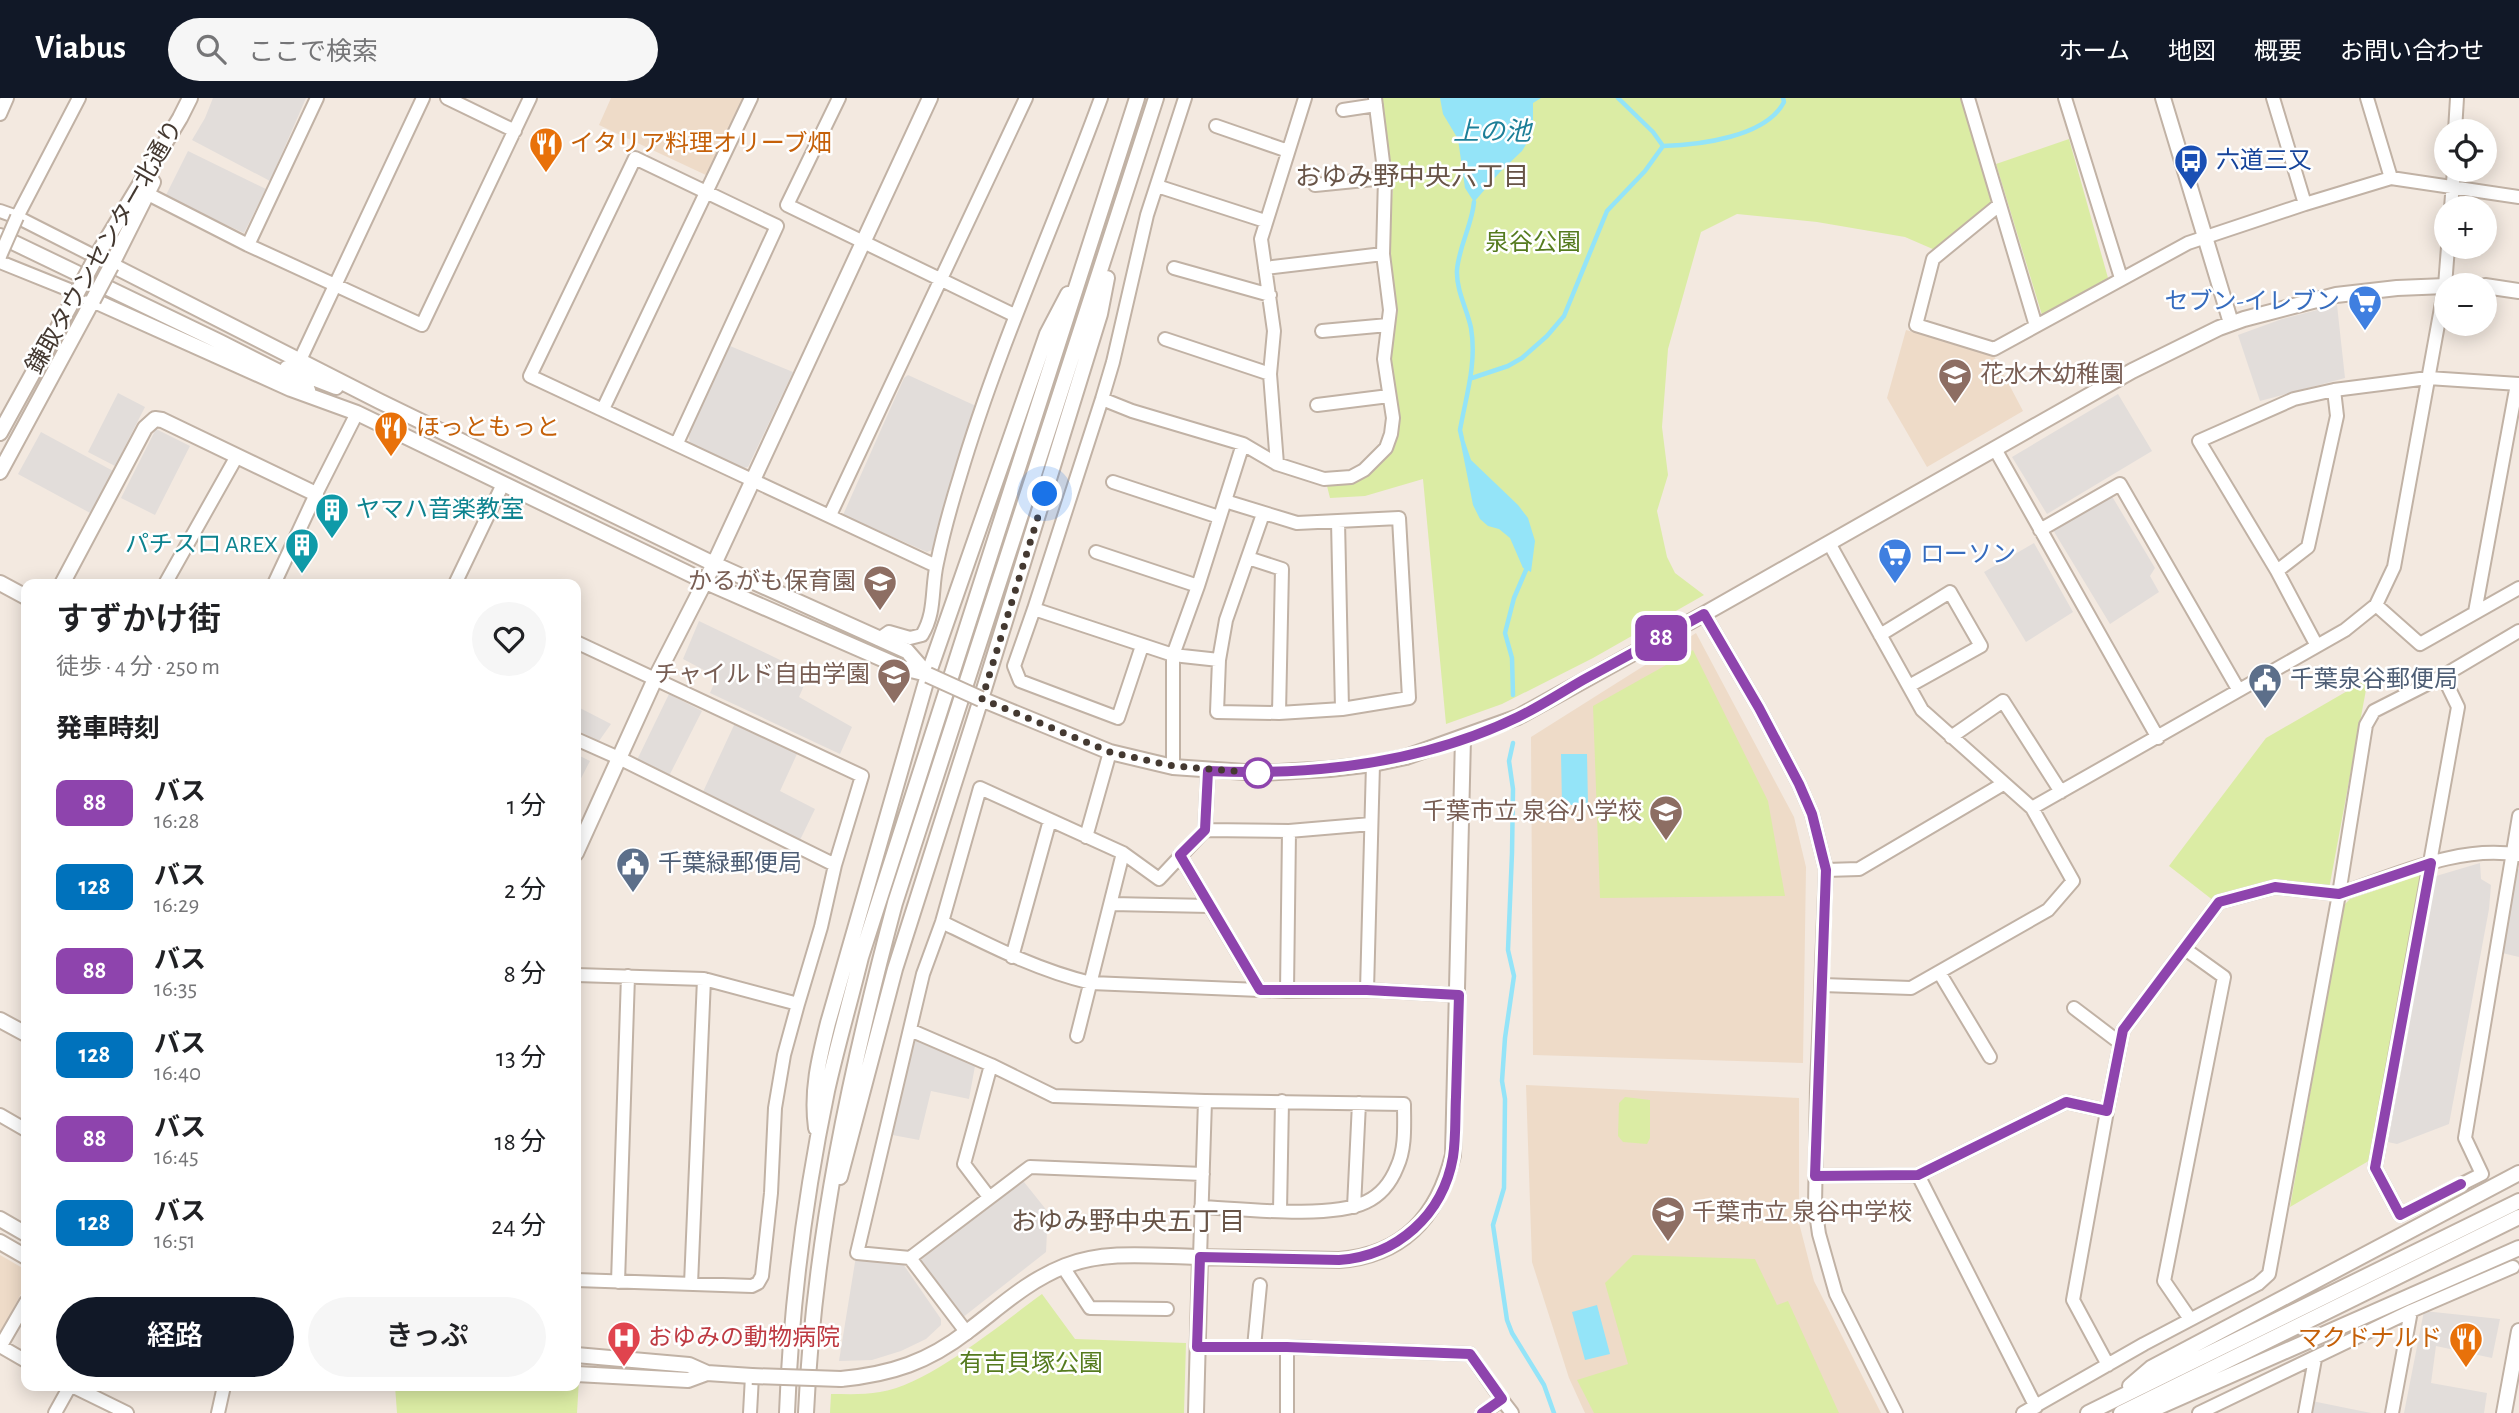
<!DOCTYPE html>
<html lang="ja">
<meta charset="utf-8">
<style>
body{margin:0;font-family:"Alegreya Sans","Noto Sans JP",sans-serif;background:#f6f6f6;color:#202124;height:100vh;display:flex;flex-direction:column;font-size:26px;white-space:nowrap}
*{box-sizing:border-box;margin:0}
p{font-size:23px;color:#757577}
.icon{flex:none;width:38px;height:38px;fill:none;stroke:currentColor;stroke-width:2;stroke-linecap:round;stroke-linejoin:round}
.map{position:relative;flex:1;overflow:hidden}
.side{position:absolute;left:21px;top:481px;width:560px;height:812px;display:flex;flex-direction:column;background:#fff;border-radius:14px;box-shadow:0 4px 18px #0003}
.side>*{flex:none}
.badge{padding:0 14px;border-radius:10px;font-size:24px;line-height:46px}
.fabs{position:absolute;left:2434px;top:21px;display:grid;gap:14px}
.fabs a{display:grid;place-items:center;width:63px;height:63px;border-radius:50%;background:#fff;box-shadow:0 4px 18px #0003;font-size:35px}
.you{position:absolute;width:35px;height:35px;margin:-18px;border:5px solid #fff;border-radius:50%;background:#1a73e8;box-shadow:0 0 0 10px #1a73e833}
.map>.badge{position:absolute;translate:-50% -50%;box-shadow:0 0 0 4px #fff}
h2{padding:0 35px;font-size:26px;line-height:63px}
.round{display:grid;place-items:center;flex:none;width:74px;height:74px;border-radius:37px;background:#f6f6f6}
.headline{display:flex;align-items:center;justify-content:space-between;height:119px;padding:0 35px}
h1{font-size:33px;font-weight:600;line-height:52px}
.action{display:flex;gap:14px;margin-top:auto;padding:14px 35px}
.action a{flex:1;height:80px;border-radius:42px;background:#111827;color:#fff;font-size:28px;font-weight:600;line-height:80px;text-align:center}
.action a+a{background:#f6f6f6;color:#202124}
ul{padding:0;list-style:none}
li{display:flex;align-items:center;gap:21px;height:84px;padding:0 35px}
li div{flex:1}
li b{display:block;font-size:26px}
li em{font-style:normal}
li .badge{min-width:77px;font-weight:700;text-align:center}
header{display:flex;align-items:center;gap:42px;box-sizing:border-box;height:98px;padding:0 35px;background:#111827;color:#fff}
header strong{font-size:33px}
nav{display:flex;gap:38px;margin-inline-start:auto;font-size:24px}
.search{width:490px;height:63px;background:#f6f6f6;display:flex;align-items:center;gap:18px;box-sizing:border-box;padding:0 24px;border-radius:38px;color:#757577;font-size:26px}
.map>svg:first-child{display:block}
.education{fill:#eedbc8}
.green{fill:#dbeca4}
.parking{fill:#e2ddda}
.water{fill:#94e4f8}
.lines{fill:none;stroke-linecap:round;stroke-linejoin:round}
.stream{stroke:#94e4f8;stroke-width:4.5}
.minor-casing{stroke:#c1b2a5;stroke-width:16}
.tertiary-casing{stroke:#c1b2a5;stroke-width:18}
.minor{stroke:#fff;stroke-width:12}
.tertiary{stroke:#fff;stroke-width:14}
.minor-bridge-casing{stroke:#c1b2a5;stroke-width:16;stroke-linecap:butt}
.tertiary-bridge-casing{stroke:#c1b2a5;stroke-width:18;stroke-linecap:butt}
.minor-bridge{stroke:#fff;stroke-width:12}
.tertiary-bridge{stroke:#fff;stroke-width:14}
.line-casing{stroke:#fff;stroke-width:16}
.line{stroke:#8e44ad;stroke-width:10}
.walk{stroke:#443931;stroke-width:7;stroke-dasharray:0 12.6}
.stop-dot{fill:#fff;stroke:#8e44ad;stroke-width:3.5}
.labels{text-anchor:middle;dominant-baseline:central;stroke-width:5;stroke-linejoin:round;paint-order:stroke}
.food-label{font-size:24px;fill:#c56008;stroke:#fff;text-anchor:start}
.transit-label{font-size:24px;fill:#164399;stroke:#fff;text-anchor:start}
.park-label{font-size:24px;fill:#557b1f;stroke:#fff}
.street-label{font-size:24px;fill:#443931;stroke:#fff}
.shop-label{font-size:24px;fill:#366cbe;stroke:#fff;text-anchor:end}
.education-label{font-size:24px;fill:#785e54;stroke:#fff;text-anchor:end}
.culture-label{font-size:24px;fill:#0d838f;stroke:#fff;text-anchor:start}
.service-label{font-size:24px;fill:#4e5e75;stroke:#fff;text-anchor:start}
.health-label{font-size:24px;fill:#be3a42;stroke:#fff;text-anchor:start}
.water-label{font-size:26px;font-style:italic;fill:#1d7f98;stroke:#fff}
.neighbourhood-label{font-size:26px;fill:#685447;stroke:#fff}
</style>
<header>
<strong>Viabus</strong>
<div class="search"><svg class="icon" aria-label="search" viewBox="0 0 24 24"><circle cx="10" cy="10" r="6"/><path d="M15 15l6 6"/></svg>ここで検索</div>
<nav><a>ホーム</a><a>地図</a><a>概要</a><a>お問い合わせ</a></nav>
</header>
<div class="map">
<svg width="2519" height="1315" viewBox="0 0 2519 1315">
<rect width="100%" height="100%" fill="#f3e9e0"/>
<path class="education" d="M611 0H744L708 78 599 27Z
M1906 232 1993 256 2023 313 1927 369 1887 300Z
M1696 535 1794 719 1806 769 1803 965 1533 957 1531 639Z
M1526 987 1799 1000V1125L1814 1183 1881 1315H1585L1569 1280 1532 1164Z
M0 1157 26 1172V1186L0 1237Z"/>
<path class="green" d="M1381 0H1962L1993 105 1935 152 1905 139 1817 124 1737 116 1701 134 1668 251 1662 329 1668 377 1657 413 1667 459 1675 475 1704 497 1593 560 1502 606 1446 626 1423 381 1365 398 1330 400 1327 388 1350 385 1371 374 1383 361 1393 342 1399 319 1389 264 1397 207 1388 149 1393 91Z
M2069 41 2108 180 2042 217 1996 66Z
M1693 552 1768 703 1785 798 1600 800 1593 608Z
M2368 581 2329 791 2285 785 2214 803 2169 768 2266 640Z
M2427 775 2372 1061 2290 1109 2343 808 2350 801Z
M1625 999 1650 1002V1040L1647 1046 1623 1044 1618 1038 1619 1005Z
M1633 1157 1755 1161 1777 1207 1788 1203 1839 1315H1594L1577 1282 1628 1266 1605 1185Z
M1042 1196 1075 1241 1186 1245 1184 1315H830L831 1296C847 1296 864 1297 880 1294 928 1287 1002 1225 1042 1196Z
M576 1281H579L577 1315H397L395 1288H576Z"/>
<path class="parking" d="M213 0H306L270 83 192 42 205 20Z
M188 53 266 91 244 135 165 99Z
M2337 207 2345 280 2260 303 2238 237 2282 221Z
M730 248 793 274 748 369 739 371 690 345 688 335Z
M908 277 976 308 932 452 927 454 843 417 904 280Z
M118 295 145 309 115 368 88 354Z
M2118 296 2152 353 2047 416 2012 359Z
M156 331 190 348 155 417 121 400Z
M41 334 115 374 92 416 18 376Z
M2110 395 2155 470 2150 478 2159 494 2110 526 2053 432Z
M2034 445 2073 514 2026 544 1984 474Z
M699 523 809 576 799 599 852 629 840 656 710 595 717 579 683 561Z
M669 596 702 613 669 678 637 662Z
M576 608 611 626 599 643 576 632Z
M735 625 797 656 780 693 815 711 800 742 702 696Z
M576 656 590 663 576 690Z
M2480 765 2481 781 2491 787 2489 811 2449 1026 2397 1046 2383 1043 2426 781Z
M2512 770 2519 771V859L2498 854Z
M914 936 975 968 969 1001 931 993 919 1042 887 1036Z
M1020 1079 1048 1114 1046 1154 962 1220 914 1160Z
M856 1158 903 1166 941 1221V1227L926 1241 901 1253 872 1262 839 1263Z
M2424 1213 2500 1221 2492 1260 2436 1248 2431 1285 2487 1295 2484 1315H2404Z
M2307 1302 2371 1315H2305Z"/>
<path class="water" d="M1440 0H1541L1533 5V35L1522 53 1500 74 1474 104 1465 90 1458 41 1443 16Z
M1460 341H1464L1471 362 1518 407 1528 420 1535 443 1531 474 1523 470 1510 440 1499 431 1488 428 1480 421 1473 407Z
M1561 656H1587L1588 707H1562Z
M1597 1207 1610 1256 1585 1262 1572 1214Z"/>
<g class="lines">
<path class="stream" d="M1618 0 1653 34 1663 48
M1472 280 1508 268 1522 260 1547 238 1564 218 1607 113 1645 73 1663 48C1699 47 1766 39 1784 4L1783 0
M1462 341 1460 332C1466 298 1477 265 1471 230 1467 211 1456 192 1457 172 1459 148 1472 127 1474 104
M1513 597 1512 560 1505 535 1514 500 1526 472
M1513 645 1509 663 1513 691 1512 755 1508 852 1514 878 1505 940 1502 983 1505 1001 1504 1090 1493 1127 1507 1222 1512 1235 1544 1287 1554 1315"/>
<g class="minor-casing">
<path id="minor" d="M447 0 515 33
M839 0 787 107 1014 217
M1968 0 2036 228
M2065 0 2121 180
M2273 0 2305 106
M2367 0 2391 80
M1343 12 1376 7
M0 16 7 0
M1216 28 1288 53
M2455 33 2457 0
M1315 87 1385 80
M1157 88 1265 123
M146 95 248 147 422 227 530 0
M1999 107 1933 161 1916 227 1994 251 2188 145 2305 106 2391 80 2519 99
M2451 110 2454 72
M0 113 17 119 96 159
M17 119 79 0
M248 147 317 0
M0 164 77 195
M1174 170 1270 197
M1265 170 1383 156
M1322 233 1388 227
M1165 241 1270 276
M300 262 423 0
M2334 292 2337 318 2308 449 2277 473 2199 343 2294 301 2334 292 2428 280 2519 286
M1102 301 1132 313 1243 346 1198 488 1173 557V669
M1317 307 1389 298
M603 311 751 0
M677 345 777 128 635 60 530 278 936 468
M1243 346 1277 366 1324 381 1351 379 1364 372 1386 350 1391 336 1393 320 1384 261 1390 212 1383 156 1385 80 1375 0
M1995 351 2158 640
M1277 366 1270 276 1274 233 1261 141 1305 0
M1113 384 1219 419
M830 417 1026 0
M1338 423 1342 611
M2040 432 2120 386 2238 591
M1829 445 1922 612 2032 710 2345 532 2376 507 2394 469 2445 188 2448 149
M1096 454 1198 488
M1248 460 1282 471 1279 615
M2277 473 2317 548
M165 486 237 358
M274 486 316 396 357 315
M455 486 503 386
M2376 507 2420 546 2519 490
M1034 511 1173 557 1219 562 1217 614 1279 615 1342 611 1409 600 1399 420 1297 425 1225 403
M2475 514 2517 286
M1704 516 1759 610 1799 686 1812 716 1826 772 1817 988 1815 1108 1819 1136 1836 1196 1896 1315
M1880 537 1950 494 1981 548 1909 588
M879 541 889 534 910 540 922 537C936 514 931 491 937 465 943 436 951 407 960 378 998 249 1055 126 1101 0
M576 544 862 678 835 767 821 829 798 906
M1142 548 1118 620 1020 583 1014 568 1034 511 1102 301 1113 264 1147 117 1185 0
M1219 562 1226 522 1263 416
M2443 578 2458 609 2375 1070 2400 1117 2482 1076 2465 1040 2519 718
M1951 639 2003 603 2061 694
M576 641 621 661 835 767
M1205 732 1208 673
M1086 739 1110 654
M1180 757 1210 808
M1826 772 1859 771 2003 686
M1111 806 1210 808 1260 892
M942 824C991 848 1037 872 1091 885L1287 893 1367 892 1459 897
M2185 851 2224 879 2164 1183 2190 1221
M1012 859 1050 722
M1939 874 1990 959
M576 877 704 881 798 906 784 957 775 1010 771 1095 762 1178 758 1185 752 1188 576 1182
M1822 887 1911 890 2048 812 2073 783 2032 710
M1367 892 1373 666
M1287 893 1289 733
M2074 910 2120 945
M910 932 991 967 1054 998 1205 1003 1404 1006C1404 1026 1406 1050 1397 1069 1391 1084 1381 1097 1366 1104 1331 1121 1242 1111 1201 1109
M1077 938 1123 755
M2107 1013 2123 932 2219 804 2275 789 2339 796 2366 627 2374 613 2443 578 2519 533
M0 1017 26 1032
M1918 1077 2036 1309
M1815 1078 1918 1077 2066 1004 2107 1013 2073 1202 2108 1267
M989 1099 964 1066 991 967
M1354 1109 1359 1005
M1280 1113 1282 1003
M1200 1159 1205 1003
M910 1160 1030 1069 1203 1076
M1063 1169 1090 1210 1167 1211
M618 1184 628 878
M691 1186 704 881
M967 1235 910 1160 857 1155 923 876 942 824 980 690 1123 755 1159 781 1205 732 1289 733 1371 726
M0 1248 26 1263
M0 1249 26 1204
M1197 1249H1287
M1254 1249 1260 1187
M72 1288 127 1315
M1502 1302 1512 1315
M55 1315 70 1288
M218 1315 224 1288
M750 1315 752 1278
M1287 1315V1249L1470 1256 1502 1302 1482 1315
M2023 1315 2144 1246 2258 1186 2269 1176 2339 796C2395 778 2459 746 2519 757
M2199 1315 2411 1213 2513 1169
M2305 1315 2315 1261
M2392 1315 2411 1213"/>
</g>
<g class="tertiary-casing">
<path id="tertiary" d="M190 0 180 20 96 159 379 303 714 466 907 553 928 577
M2163 0 2231 225
M0 138 220 244 293 281 308 292
M111 168 153 84
M2485 188 2519 193
M287 270 336 289
M0 335 77 195 291 291 357 315 706 484 903 570 927 576
M0 374 93 202
M0 485 26 499
M62 486 145 330 155 321 162 322 316 396
M981 601 1110 654 1173 669 1260 675 1330 671 1373 666 1406 659 1518 619 1704 516 2132 273 2219 230 2244 221 2336 197 2397 190 2446 188
M576 755 655 581 714 466 930 0
M0 922 26 936
M816 1030C811 993 819 961 828 925L928 577 1047 236 1068 196
M840 1079 895 871 981 601 1100 216 1107 180
M0 1121 26 1136
M0 1144 26 1159
M576 1257 689 1267 707 1275 752 1278
M576 1276 688 1282 707 1275
M841 1281C892 1276 928 1264 968 1233 1000 1209 1027 1183 1065 1168 1106 1152 1152 1158 1196 1159 1244 1160 1292 1161 1339 1162 1404 1157 1438 1118 1453 1057L1463 640
M2130 1288 2151 1270 2519 1075
M787 1315C791 1207 805 1099 827 993 837 948 850 904 861 859L1137 0
M806 1315C814 1141 850 973 895 805L1156 0
M1196 1315 1200 1159
M2088 1315 2519 1103
M2121 1315 2519 1119
M2145 1315 2519 1150
M2504 1315 2519 1233"/>
</g>
<use href="#minor" class="minor"/>
<use href="#tertiary" class="tertiary"/>
<g class="minor-bridge-casing">
<path id="minor-bridge" d="M0 158 17 119"/>
</g>
<g class="tertiary-bridge-casing">
<path id="tertiary-bridge" d="M77 195 96 159
M93 202 111 168
M928 577 981 601
M752 1278 841 1281"/>
</g>
<use href="#minor-bridge" class="minor-bridge"/>
<use href="#tertiary-bridge" class="tertiary-bridge"/>
</g>
<g class="lines">
<g class="line-casing">
<path id="line" d="M1482 1315 1502 1301 1470 1256 1287 1249H1197L1200 1159 1339 1162C1397 1158 1443 1117 1453 1059 1456 1040 1455 1019 1456 999 1457 965 1458 931 1459 897L1367 892H1260L1180 757 1205 732 1208 673C1315 678 1421 666 1518 619 1541 608 1562 594 1583 582 1623 560 1664 538 1704 516L1759 610 1799 686 1812 716 1826 772 1815 1078 1918 1077 2066 1004 2107 1013 2123 932 2219 804 2275 789 2339 796 2431 765 2375 1070 2400 1117 2461 1086"/>
</g>
<use href="#line" class="line"/>
<path class="walk" d="M1045 396 982 601 1110 654 1173 668 1260 675H1258"/>
</g>
<defs>
<g id="restaurant-pin" transform="scale(1.75)"><path d="M0 17L-7.5 6A9.5 9.5 0 1 1 7.5 6Z" fill="#e8710a" stroke="#fff"/><path d="M-5-6h1v4h1v-4h1v4h1v-4h1v5L-1.5 .5V6h-2V.5L-5-1ZM5-6V6H3V1.5H1.5Q1.5-4 5-6Z" fill="#fff"/></g>
<g id="bus-pin" transform="scale(1.75)"><path d="M0 17L-7.5 6A9.5 9.5 0 1 1 7.5 6Z" fill="#1a4fb4" stroke="#fff"/><path d="M-5-6H5V4H4V6H2V4H-2V6H-4V4H-5ZM-3.5-4V0h7V-4ZM-3.5 1.2v1.5H-2V1.2ZM2 1.2v1.5H3.5V1.2Z" fill="#fff"/></g>
<g id="supermarket-pin" transform="scale(1.75)"><path d="M0 17L-7.5 6A9.5 9.5 0 1 1 7.5 6Z" fill="#3f7fe0" stroke="#fff"/><path d="M-6-5.5h2.5l.6 2H6L4.5 2H-2.5L-4.4-4H-6ZM-1.5 3.2a1.3 1.3 0 1 0 .1 0ZM3 3.2a1.3 1.3 0 1 0 .1 0Z" fill="#fff"/></g>
<g id="school-pin" transform="scale(1.75)"><path d="M0 17L-7.5 6A9.5 9.5 0 1 1 7.5 6Z" fill="#8d6e63" stroke="#fff"/><path d="M0-5L7-2L0 1L-7-2ZM-4 1L0 2.5L4 1V4Q0 6-4 4Z" fill="#fff"/></g>
<g id="building-pin" transform="scale(1.75)"><path d="M0 17L-7.5 6A9.5 9.5 0 1 1 7.5 6Z" fill="#0f9aa8" stroke="#fff"/><path d="M-4-6H4V6H1V3H-1V6H-4ZM-2.5-4.3h1.7v1.8h-1.7ZM.8-4.3h1.7v1.8H.8ZM-2.5-1h1.7V.8h-1.7ZM.8-1h1.7V.8H.8Z" fill="#fff"/></g>
<g id="civic-pin" transform="scale(1.75)"><path d="M0 17L-7.5 6A9.5 9.5 0 1 1 7.5 6Z" fill="#5c6f8a" stroke="#fff"/><path d="M-.6-6.5H3V-4.5H.6V-3L4-1V1h2V6H-6V1h2V-1L-.6-3ZM-1.2 2.5V6h2.4V2.5Z" fill="#fff"/></g>
<g id="hospital-pin" transform="scale(1.75)"><path d="M0 17L-7.5 6A9.5 9.5 0 1 1 7.5 6Z" fill="#e0444e" stroke="#fff"/><path d="M-5-5h3v3.5h4V-5h3V5h-3V1.5h-4V5h-3Z" fill="#fff"/></g>
</defs>
<g fill-rule="evenodd">
<use href="#restaurant-pin" x="546" y="46"/>
<use href="#bus-pin" x="2191" y="63"/>
<use href="#supermarket-pin" x="2365" y="204"/>
<use href="#school-pin" x="1955" y="277"/>
<use href="#restaurant-pin" x="391" y="330"/>
<use href="#building-pin" x="332" y="412"/>
<use href="#building-pin" x="302" y="447"/>
<use href="#supermarket-pin" x="1895" y="457"/>
<use href="#school-pin" x="880" y="484"/>
<use href="#school-pin" x="894" y="577"/>
<use href="#civic-pin" x="2265" y="582"/>
<use href="#school-pin" x="1666" y="714"/>
<use href="#civic-pin" x="633" y="766"/>
<use href="#school-pin" x="1668" y="1115"/>
<use href="#hospital-pin" x="624" y="1240"/>
<use href="#restaurant-pin" x="2466" y="1241"/>
</g>
<circle class="stop-dot" cx="1258" cy="675" r="14"/>
<g class="labels">
<g class="food-label">
<text x="570" y="46">イタリア料理オリーブ畑</text>
<text x="416" y="330">ほっともっと</text>
<text x="2442" y="1241" text-anchor="end">マクドナルド</text>
</g>
<g class="transit-label">
<text x="2216" y="63">六道三又</text>
</g>
<g class="park-label">
<text x="1533" y="145">泉谷公園</text>
<text x="1031" y="1266">有吉貝塚公園</text>
</g>
<g class="street-label">
<text transform="translate(105 149) rotate(-60)">鎌取タウンセンター北通り</text>
</g>
<g class="shop-label">
<text x="2340" y="204">セブン-イレブン</text>
<text x="1920" y="457" text-anchor="start">ローソン</text>
</g>
<g class="education-label">
<text x="1980" y="277" text-anchor="start">花水木幼稚園</text>
<text x="856" y="484">かるがも保育園</text>
<text x="870" y="577">チャイルド自由学園</text>
<text x="1642" y="714">千葉市立 泉谷小学校</text>
<text x="1692" y="1115" text-anchor="start">千葉市立 泉谷中学校</text>
</g>
<g class="culture-label">
<text x="356" y="412">ヤマハ音楽教室</text>
<text x="278" y="447" text-anchor="end">パチスロ AREX</text>
</g>
<g class="service-label">
<text x="2290" y="582">千葉泉谷郵便局</text>
<text x="658" y="766">千葉緑郵便局</text>
</g>
<g class="health-label">
<text x="648" y="1240">おゆみの動物病院</text>
</g>
<g class="water-label">
<text x="1492" y="34">上の池</text>
</g>
<g class="neighbourhood-label">
<text x="1412" y="79">おゆみ野中央六丁目</text>
<text x="1128" y="1124">おゆみ野中央五丁目</text>
</g>
</g>
</svg>
<div class="fabs">
<a><svg class="icon" aria-label="locate" viewBox="0 0 24 24"><circle cx="12" cy="12" r="6"/><path d="M12 2v4M12 18v4M2 12h4M18 12h4"/></svg></a>
<a>+</a>
<a>−</a>
</div>
<div class="you" style="left:1045px;top:396px"></div>
<b class="badge" style="left:1661px;top:540px;background:#8e44ad;color:#fff">88</b>
<section class="side">
<div class="headline"><div><h1>すずかけ街</h1><p>徒歩 · 4 分 · 250 m</p></div><a class="round"><svg class="icon" aria-label="heart" viewBox="0 0 24 24"><path d="M12 20l-8-8c-3-5 5-10 8-4 3-6 11-1 8 4z"/></svg></a></div>
<h2>発車時刻</h2>
<ul>
<li><span class="badge" style="background:#8e44ad;color:#fff">88</span><div><b>バス</b><p>16:28</p></div><em>1 分</em></li>
<li><span class="badge" style="background:#0072bc;color:#fff">128</span><div><b>バス</b><p>16:29</p></div><em>2 分</em></li>
<li><span class="badge" style="background:#8e44ad;color:#fff">88</span><div><b>バス</b><p>16:35</p></div><em>8 分</em></li>
<li><span class="badge" style="background:#0072bc;color:#fff">128</span><div><b>バス</b><p>16:40</p></div><em>13 分</em></li>
<li><span class="badge" style="background:#8e44ad;color:#fff">88</span><div><b>バス</b><p>16:45</p></div><em>18 分</em></li>
<li><span class="badge" style="background:#0072bc;color:#fff">128</span><div><b>バス</b><p>16:51</p></div><em>24 分</em></li>
</ul>
<div class="action"><a>経路</a><a>きっぷ</a></div>
</section>
</div>
